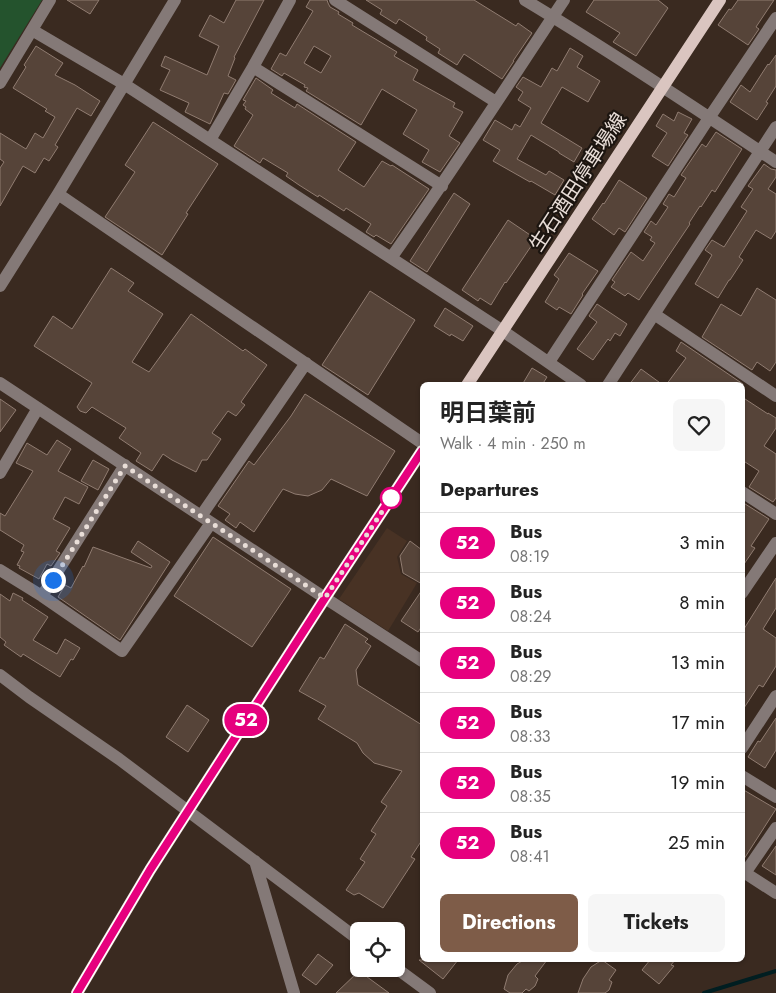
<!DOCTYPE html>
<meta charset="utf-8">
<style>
body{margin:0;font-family:Jost,"Noto Sans JP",sans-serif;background:#f6f6f6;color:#222;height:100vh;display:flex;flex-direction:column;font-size:19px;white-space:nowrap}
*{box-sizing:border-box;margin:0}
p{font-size:16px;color:#767676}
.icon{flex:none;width:28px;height:28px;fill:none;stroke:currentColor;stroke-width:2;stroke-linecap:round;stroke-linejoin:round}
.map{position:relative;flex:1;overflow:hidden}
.sheet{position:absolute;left:420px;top:382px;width:325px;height:580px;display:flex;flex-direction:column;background:#fff;border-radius:8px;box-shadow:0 1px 4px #0004}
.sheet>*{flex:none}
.badge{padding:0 10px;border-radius:16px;font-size:18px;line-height:32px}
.buttons{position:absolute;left:350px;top:922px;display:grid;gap:10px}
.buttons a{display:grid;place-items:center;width:55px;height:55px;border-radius:8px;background:#fff;box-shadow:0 1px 4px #0004;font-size:25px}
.you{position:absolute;width:25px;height:25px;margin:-12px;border:4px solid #fff;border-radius:50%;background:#1a73e8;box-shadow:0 0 0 8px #1a73e833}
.map>.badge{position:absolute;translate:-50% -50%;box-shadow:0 0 0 2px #fff}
h2{padding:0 20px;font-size:19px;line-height:45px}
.round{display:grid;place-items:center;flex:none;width:52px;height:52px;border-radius:8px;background:#f6f6f6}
.headline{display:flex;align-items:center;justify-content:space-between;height:85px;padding:0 20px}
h1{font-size:24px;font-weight:700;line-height:38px}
.button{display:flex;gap:10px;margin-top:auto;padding:10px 20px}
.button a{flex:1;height:58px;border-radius:8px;background:#7e5c48;color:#fff;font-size:20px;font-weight:700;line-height:58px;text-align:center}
.button a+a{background:#f6f6f6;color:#222}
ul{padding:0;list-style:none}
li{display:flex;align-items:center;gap:15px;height:60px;padding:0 20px;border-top:1px solid #e0e0e0}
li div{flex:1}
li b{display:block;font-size:19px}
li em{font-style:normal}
li .badge{min-width:55px;font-weight:700;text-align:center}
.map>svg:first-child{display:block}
.built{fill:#483224}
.green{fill:#24532d}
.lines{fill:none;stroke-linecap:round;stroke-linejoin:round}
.stream{stroke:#011e21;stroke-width:4}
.building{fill:#564439;stroke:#907c71;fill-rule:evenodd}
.minor{stroke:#847977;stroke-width:12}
.major{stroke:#dac5c0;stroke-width:12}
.line-casing{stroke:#fff;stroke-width:11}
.line{stroke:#e6007e;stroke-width:8}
.walk{stroke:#e9ded8;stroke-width:5;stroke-dasharray:0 9}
.stop-dot{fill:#fff;stroke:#e6007e;stroke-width:2.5}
.labels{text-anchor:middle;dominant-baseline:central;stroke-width:4.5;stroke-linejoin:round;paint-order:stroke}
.street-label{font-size:20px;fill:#e9ded8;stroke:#1c1510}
</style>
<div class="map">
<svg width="776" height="993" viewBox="0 0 776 993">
<rect width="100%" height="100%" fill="#3a2a20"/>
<path class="built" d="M387 528 407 541 397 557 401 574 417 583 388 631 339 599Z"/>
<path class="green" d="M0 0H42L0 68Z"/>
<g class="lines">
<path class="stream" d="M704 993 776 971"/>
</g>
<path class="building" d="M67 0H99L90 14Z
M236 0H264L234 57 235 58 228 76 236 80 228 94 224 93 210 124 185 112 189 103 160 90 170 70 161 66 165 56 207 75 219 46 199 36 210 15 224 23Z
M310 0H327L328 3 330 7 339 12 338 14 353 23 352 25 397 52 394 56 418 70 413 80 455 103 453 107 463 112 449 136 460 143 440 172 422 162 429 150 403 134 417 110 382 89 361 125 306 91 308 88 304 87 305 85 284 73 282 76 271 69 280 53 286 56 313 11 306 7ZM314 46 331 56 321 73 304 63Z
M366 0H474L516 26 518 23 532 33 513 61H514L502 79 464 54 457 65 438 53 440 49 426 40 427 37 399 19 396 24 380 14 382 10Z
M594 0H658L668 8 636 56 613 42 620 33 586 12Z
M738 0H774L756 27 759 29 748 45 718 25 729 9 731 10Z
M36 46 63 63 55 75 75 85 100 101 91 116 77 108 55 145 58 147 49 161 44 158 35 173 23 166 0 206V168L4 162 0 159V133L26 149 35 133 43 138 55 117 45 111 47 109 13 88 26 67 24 65Z
M570 48 583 56 577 67 600 81 588 102 562 87 541 123 582 148 574 162 559 153V152L531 135 517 159 546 175 549 171 564 180 555 195 531 181 530 182 493 161 500 150 483 140 495 120 512 130 515 124 520 127 531 108 518 100 523 92 516 87 523 77 541 87 552 68 557 71Z
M776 55V86L766 102 768 103 757 120 730 102 741 85 750 92 768 64 769 65Z
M256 78 273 90 271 93 295 108 297 104 356 142 338 170 364 187 382 161 391 166 392 165 429 189 391 244 376 235 374 237 366 232 371 224 346 208 344 211 319 195 318 197 299 185 286 176 288 173 263 158 260 163 234 146 253 115 245 109 246 107 243 105 246 101 243 100Z
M678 112 692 119 684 133 688 135 668 166 652 156 667 133 656 126 663 114 674 121Z
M153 122 218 164 186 213 188 214 162 255 105 217 135 172 125 165Z
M716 132 742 149 715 192 712 190 701 207 700 206 689 223 690 224 639 300 628 293 625 296 611 287 615 282 612 280 631 252 643 261 655 243 650 240 652 237 644 232 651 221 656 225 668 207 663 204 669 194 674 197 686 178 681 175 702 144 706 147Z
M764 164 771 169 776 170V177L768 189 776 194V231L771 239 756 230 739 257 743 260 730 280H729L718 298 695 284 712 255 705 250 712 240 724 247 747 211 741 207 753 189 748 186Z
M619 180 647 198 625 232 619 228 614 235 592 219 603 203 604 204Z
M454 193 470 204 427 272 410 261Z
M508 220 536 239 506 283 505 282 491 305 480 298 478 301 462 290Z
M569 253 598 271 582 294 583 295 571 314 559 307 557 310 545 302 559 279 554 275Z
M111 268 134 283 128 291 163 314 132 362 149 372 191 314 243 351 245 349 267 365 241 402 245 405 236 416 228 411 212 433 221 439 207 460H202L196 472 172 460 163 454 152 471 136 461 141 453 119 438 126 428 92 407 86 413 80 411 77 407 92 383 34 346 53 316 72 329Z
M757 288 776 300V362L770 371 757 362 752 370 702 337 721 304 741 316Z
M370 291 415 320 368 395 322 365Z
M597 304 627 324 620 336 615 333 610 341 608 339 593 360 577 349 597 322 589 316Z
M445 308 473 326 463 341 451 334 450 336 434 326Z
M681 342 743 384 742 385H666L686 358 676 351Z
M532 368 547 377 542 385H522Z
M641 369 663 385H629Z
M305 394 395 451 367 496 331 479 322 490 308 496 295 494 283 489 254 532 240 522 236 528 225 520 230 514 218 506 249 461 254 465 291 416Z
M742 397 768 414V413L776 418V428L764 446 776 454V498L773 502 749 487 759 471 742 460Z
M0 399 16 410 0 432Z
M57 440 71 449 58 471 88 487 79 504 65 497 53 519 70 528 56 551 60 553 51 566 47 564 39 579 19 568 20 566 17 565 24 552 21 551 24 545 0 530V513L5 516 33 471 16 463 27 443 47 455Z
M93 460 109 469 98 490 81 481Z
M742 502 769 519 751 546 755 548 742 567Z
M213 537 291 589 252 647 174 596Z
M138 541 170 562 120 640 58 597 65 585 71 588 83 566 84 567 93 547 151 568 152 566 131 552Z
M410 541 422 550V584L403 573 400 556Z
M776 578V608L763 629 776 638V666L763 687 759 685 742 711V632Z
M422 590V626L418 632 401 621Z
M13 593 23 598 22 600 48 617 33 640 57 654 65 639 80 648 73 660 71 659 60 677 23 654 21 657 4 645 6 642 0 637V594L10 601Z
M345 624 368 639 365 642 371 646 356 670 358 685 422 725V840L411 857 415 859 383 908 359 893 354 895 346 890 365 862 360 859 376 834 371 831 387 806 381 802 402 771 374 763 363 753 357 743 318 719 326 706 299 691 320 657 324 659Z
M187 705 209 720 188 752 166 737Z
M776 718V750L765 768 748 757 758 741 760 742Z
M742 789 776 809 742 862Z
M776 846V875L762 866Z
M318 954 333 965 316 985 302 975Z
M419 960H458L443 979Z
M524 960H547L535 976 538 979 535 986 529 991 526 989 522 993H510L504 989 508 975 517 964Z
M602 960 616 970 609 980 612 982 609 990 605 993H578L583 979 591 967Z
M650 960H675L671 965 674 966 659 984 642 970Z
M359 971 389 993H336Z"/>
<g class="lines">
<path class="minor" d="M335 0 496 102
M525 0C610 51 694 107 776 162
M32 30 124 84 503 331 581 385
M253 67 442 186
M0 83 50 0
M210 140 253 67 290 0
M58 194 422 443
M391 258C451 173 507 86 564 0
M0 286 58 194 175 0
M654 314 776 396
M549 362 709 118 776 18
M0 383 325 598 422 661
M608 385 776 127
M0 473 38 408
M742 492 776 514
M201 516 306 363
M0 570 42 596 122 651 211 523
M742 593 776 543
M42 596 125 465
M0 675 29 697 119 759 359 940
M742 748 776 696
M742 776 776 797
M255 861 294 993
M742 871 776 893
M745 873 776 828
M396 968 430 993"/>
<path class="major" d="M467 385 720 0
M77 993 150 870 325 598 422 451"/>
</g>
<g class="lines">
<g class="line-casing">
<path id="line" d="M77 993 150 870 325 598 422 451"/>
</g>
<use href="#line" class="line"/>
<path class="walk" d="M53 580 125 466 325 598 391 498"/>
</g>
<circle class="stop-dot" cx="391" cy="498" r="10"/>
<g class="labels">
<g class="street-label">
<text transform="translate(578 182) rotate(-57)">生石酒田停車場線</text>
</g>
</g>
</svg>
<div class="buttons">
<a><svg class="icon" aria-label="locate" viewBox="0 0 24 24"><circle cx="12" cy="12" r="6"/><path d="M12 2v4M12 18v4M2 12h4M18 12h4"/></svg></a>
</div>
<div class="you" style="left:53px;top:580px"></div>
<b class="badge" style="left:246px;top:720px;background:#e6007e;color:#fff">52</b>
<section class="sheet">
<div class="headline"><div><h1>明日葉前</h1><p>Walk · 4 min · 250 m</p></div><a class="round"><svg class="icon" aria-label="heart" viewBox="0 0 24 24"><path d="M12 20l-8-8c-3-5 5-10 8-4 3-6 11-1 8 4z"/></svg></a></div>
<h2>Departures</h2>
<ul>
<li><span class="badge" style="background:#e6007e;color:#fff">52</span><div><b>Bus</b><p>08:19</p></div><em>3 min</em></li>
<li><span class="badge" style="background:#e6007e;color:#fff">52</span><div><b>Bus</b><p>08:24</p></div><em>8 min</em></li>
<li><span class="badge" style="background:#e6007e;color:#fff">52</span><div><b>Bus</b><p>08:29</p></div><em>13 min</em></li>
<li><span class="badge" style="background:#e6007e;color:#fff">52</span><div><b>Bus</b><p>08:33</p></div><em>17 min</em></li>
<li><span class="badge" style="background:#e6007e;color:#fff">52</span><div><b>Bus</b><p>08:35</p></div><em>19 min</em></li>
<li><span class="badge" style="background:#e6007e;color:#fff">52</span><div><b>Bus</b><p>08:41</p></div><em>25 min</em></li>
</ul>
<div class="button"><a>Directions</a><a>Tickets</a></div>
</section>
</div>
